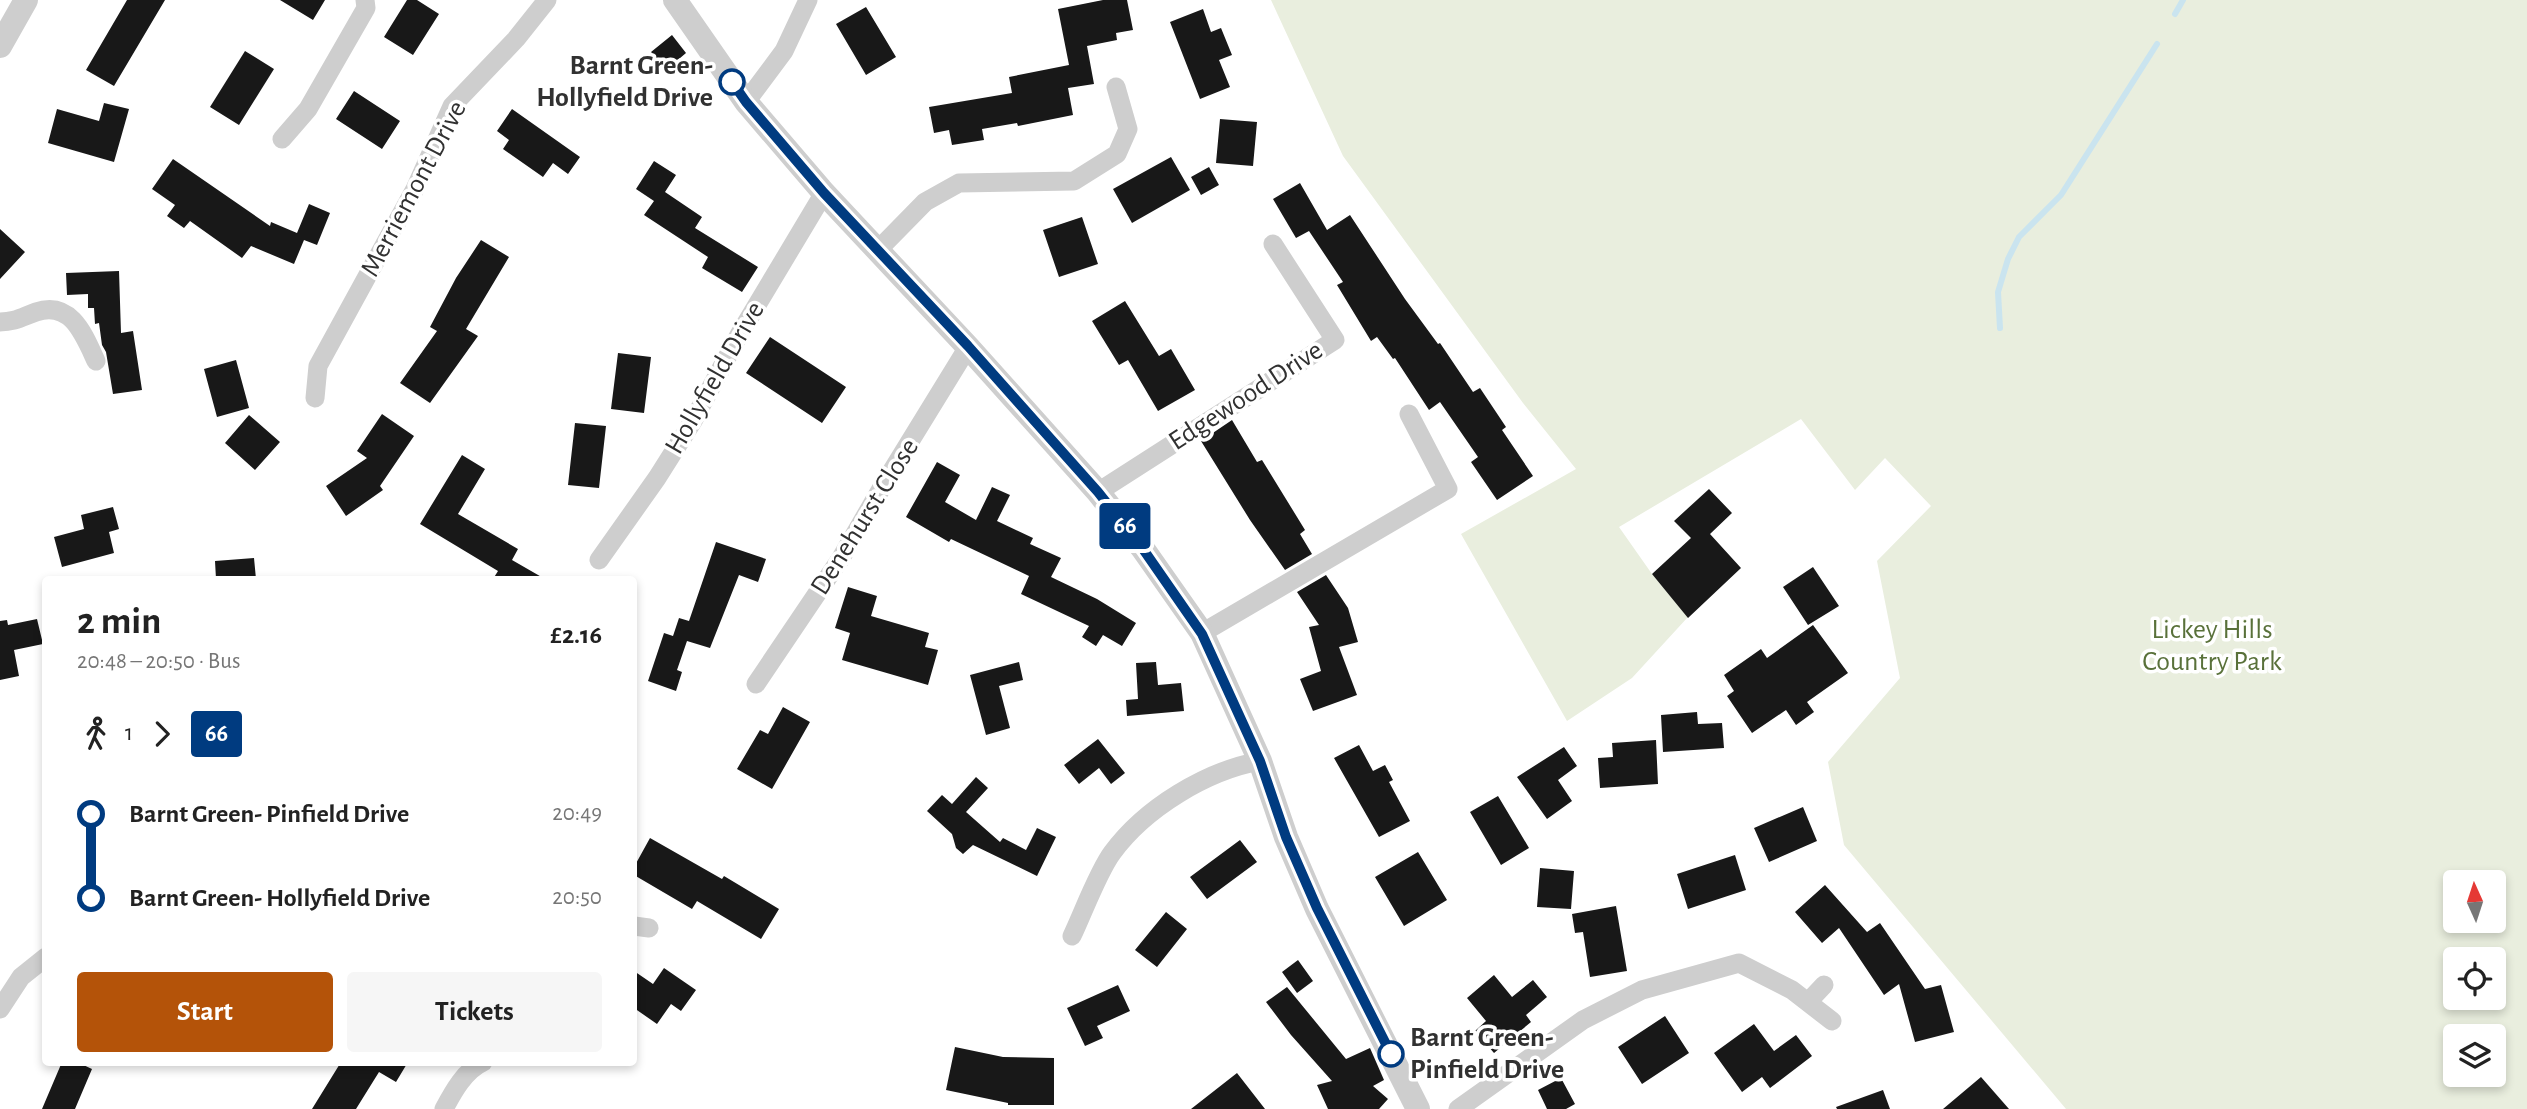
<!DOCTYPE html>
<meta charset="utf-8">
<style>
body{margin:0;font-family:"Alegreya Sans",sans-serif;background:#f6f6f6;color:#222;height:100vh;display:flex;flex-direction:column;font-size:26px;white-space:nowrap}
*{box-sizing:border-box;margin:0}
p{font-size:23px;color:#767676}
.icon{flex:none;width:38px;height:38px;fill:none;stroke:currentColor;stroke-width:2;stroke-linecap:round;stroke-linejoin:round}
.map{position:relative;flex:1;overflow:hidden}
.side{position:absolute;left:42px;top:576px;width:595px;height:490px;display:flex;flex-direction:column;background:#fff;border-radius:7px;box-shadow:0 4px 10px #0003}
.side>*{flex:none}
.badge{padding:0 14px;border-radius:5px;font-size:24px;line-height:46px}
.needle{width:46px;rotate:357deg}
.buttons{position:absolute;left:2443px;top:870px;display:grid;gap:14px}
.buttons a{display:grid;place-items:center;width:63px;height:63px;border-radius:7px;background:#fff;box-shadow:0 4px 10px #0003;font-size:35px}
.map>.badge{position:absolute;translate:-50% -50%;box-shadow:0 0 0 4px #fff}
.legs{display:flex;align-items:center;gap:10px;height:77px;padding:0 35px;font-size:23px}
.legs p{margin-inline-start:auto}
.head{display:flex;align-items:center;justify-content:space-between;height:119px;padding:0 35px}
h1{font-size:38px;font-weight:700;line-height:52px}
.action{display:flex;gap:14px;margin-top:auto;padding:14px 35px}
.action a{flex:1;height:80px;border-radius:7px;background:#b45309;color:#fff;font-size:28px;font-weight:700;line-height:80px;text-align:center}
.action a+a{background:#f6f6f6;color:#222}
ul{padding:0 35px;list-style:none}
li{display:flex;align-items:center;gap:24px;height:84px;font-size:26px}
li i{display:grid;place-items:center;width:10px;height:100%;margin:0 9px;background:currentColor}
li i::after{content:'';width:18px;height:18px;margin:-9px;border:5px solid;border-radius:50%;background:#fff}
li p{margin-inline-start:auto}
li:first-child i{background:linear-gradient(#0000 50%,currentColor 0)}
li:last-child i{background:linear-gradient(currentColor 50%,#0000 0)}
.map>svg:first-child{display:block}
.green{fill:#e9eede;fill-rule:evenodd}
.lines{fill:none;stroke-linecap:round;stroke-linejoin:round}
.stream{stroke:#cae4ef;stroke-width:6}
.building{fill:#181818}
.minor{stroke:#cecece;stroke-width:19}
.tertiary{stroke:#cecece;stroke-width:24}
.line-1-casing{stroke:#fff;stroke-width:16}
.line-1{stroke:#003b80;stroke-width:10}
.stop-1-dot{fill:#fff;stroke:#003b80;stroke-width:3.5}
.labels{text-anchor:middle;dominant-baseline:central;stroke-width:7;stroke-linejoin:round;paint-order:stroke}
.stop-label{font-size:28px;font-weight:bold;fill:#313131;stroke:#fff;text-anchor:end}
.street-label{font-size:28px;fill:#313131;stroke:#fff}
.park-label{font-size:28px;fill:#59713a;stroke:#fff}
</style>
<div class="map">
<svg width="2527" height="1109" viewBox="0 0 2527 1109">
<rect width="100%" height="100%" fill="#fff"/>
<path class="green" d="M1271 0H2527V1109H2066L1844 845 1828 762 1900 678 1877 561 1931 506 1885 458 1855 490 1801 419 1619 527 1652 574 1688 617 1632 678 1567 721 1461 534 1576 469 1523 403 1343 156ZM2455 882H2494V920H2455ZM2455 959H2494V998H2455ZM2455 1036H2494V1074H2455Z"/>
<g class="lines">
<path class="stream" d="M2175 14 2183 0
M2000 328 1998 292 2008 259 2019 237 2061 195 2157 44"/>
</g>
<path class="building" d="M127 0H165L114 86 86 70Z
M280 0H325L313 20Z
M407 0H417L439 14 413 55 384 37Z
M1103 0H1127L1133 30 1116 33 1117 40 1087 46 1094 84 1068 88 1073 115 1018 126 1017 123 982 129 984 140 952 145 949 130 934 133 929 107 1012 93 1009 77 1069 65 1058 9Z
M866 7 896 57 866 75 836 24Z
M1203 9 1211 32 1221 28 1232 55 1219 60 1230 87 1200 99 1170 22Z
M672 35 686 53 666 70 651 52Z
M245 51 274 69 239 125 210 107Z
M354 91 400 121 382 149 336 119Z
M104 103 129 109 114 162 48 143 57 109 99 121Z
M512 109 580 157 568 174 553 163 543 177 503 149 509 140 497 131Z
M1220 119 1257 122 1253 166 1216 163Z
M1171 157 1190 190 1132 223 1113 189Z
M173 159 270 226 271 222 297 233 309 204 330 213 317 245 304 240 294 264 251 246 242 258 190 221 184 228 167 216 175 205 152 189Z
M654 161 676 175 665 192 702 217 695 228 758 267 742 292 702 268 708 257 644 215 654 201 636 189Z
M1209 167 1219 185 1201 195 1191 177Z
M1300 183 1327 230 1350 215 1405 299 1438 344 1440 343 1473 392 1480 388 1506 427 1502 430 1533 476 1497 500 1471 462 1478 457 1440 402 1429 410 1395 358 1393 359 1377 337 1371 341 1337 285 1343 282 1309 231 1296 238 1273 199Z
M1082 217 1098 264 1059 277 1043 230Z
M0 229 25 252 0 279Z
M481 240 509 257 466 329 478 336 430 403 400 383 437 331 430 327 456 278Z
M119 271 121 333 133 331 142 390 113 394 106 352 102 345 99 323 95 324 94 308H88V294L67 295 66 273Z
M1125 301 1159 356 1171 349 1195 390 1158 411 1128 360 1119 365 1092 321Z
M770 337 846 387 822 423 746 373Z
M618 353 651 357 644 413 611 409Z
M236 360 249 408 217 417 204 369Z
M382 414 414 436 380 486 383 490 346 516 326 486 367 458 357 451Z
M249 415 280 442 255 470 225 443Z
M1232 420 1257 462 1262 460 1305 530 1300 534 1312 554 1285 570 1250 520 1201 441Z
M575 423 606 426 599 488 568 485Z
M462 455 485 469 458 514 518 549 512 560 545 579H493L498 571 420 524Z
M937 462 960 475 945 502 976 520 992 487 1010 495 997 521 1033 538 1030 544 1061 558 1051 577 1097 599 1136 623 1122 646 1103 635 1096 646 1082 637 1089 626 1021 594 1029 576 951 539 949 542 906 517Z
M1709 489 1732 513 1710 534 1741 568 1688 618 1652 574 1691 538 1674 521Z
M113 507 119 529 109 532 114 553 62 567 54 537 84 529 81 515Z
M716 542 766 559 758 582 739 575 710 648 687 641 677 670 682 672 676 691 648 681 664 633 673 636 679 618 689 621Z
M254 558 256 579H216L215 561Z
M1813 567 1839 606 1808 625 1783 587Z
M1326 575 1348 608 1358 642 1339 647 1357 695 1313 711 1300 679 1321 671 1309 627 1319 625 1297 592Z
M848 587 877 596 871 616 929 633 925 647 938 650 928 685 842 660 850 633 835 628Z
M37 619 43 644 14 650 19 676 0 680V621L7 620 8 625Z
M1813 625 1848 673 1807 702 1814 712 1796 725 1786 710 1752 733 1727 696 1734 691 1724 675 1761 649 1767 658Z
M1019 662 1023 680 999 686 1010 728 986 735 970 675Z
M1156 662 1158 685 1181 683 1184 711 1127 716 1126 700 1138 699 1136 663Z
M783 707 810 722 772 789 737 769 760 730 768 734Z
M1697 712 1698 724 1722 723 1724 748 1663 752 1661 715Z
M1098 739 1125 773 1111 784 1099 768 1079 784 1064 765Z
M1656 740 1658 784 1600 788 1598 758 1613 757 1612 743Z
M1359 745 1373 771 1385 765 1393 780 1389 782 1410 821 1379 837 1334 758Z
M1564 747 1577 766 1558 780 1572 801 1547 819 1517 777Z
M976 777 988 788 966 812 1000 842 1003 838 1026 850 1037 828 1056 837 1037 876 973 845 963 854 956 848 952 834 927 811 942 795 952 804Z
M1498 796 1529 848 1501 865 1470 812Z
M1803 807 1817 841 1769 862 1754 828Z
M650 838 722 879 724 876 779 909 761 939 697 901 692 909 634 875V867Z
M1240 840 1257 862 1207 899 1190 877Z
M1418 852 1447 900 1404 926 1375 877Z
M1735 855 1746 890 1688 909 1677 874Z
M1540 868 1574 871 1571 909 1537 907Z
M1825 885 1867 932 1880 923 1925 989 1941 985 1954 1032 1915 1042 1899 984 1884 995 1839 928 1822 943 1795 912Z
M1616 906 1627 971 1590 977 1583 932 1575 933 1572 914Z
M1166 912 1187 929 1157 967 1135 950Z
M1298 960 1313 981 1297 993 1282 972Z
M664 968 696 990 681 1011 671 1004 657 1024 634 1008V971L653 984Z
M1494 975 1512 997 1533 980 1547 997 1526 1015 1531 1022 1494 1053 1475 1031 1486 1021 1467 998Z
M1118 985 1130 1011 1097 1026 1103 1038 1085 1046 1067 1008Z
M1287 987 1346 1059 1370 1048 1384 1080 1373 1086 1388 1099 1379 1109H1328L1317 1085 1332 1081 1291 1035 1266 1002Z
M1665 1016 1689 1053 1642 1084 1618 1047Z
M1754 1024 1774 1051 1796 1035 1812 1056 1770 1088 1762 1077 1742 1092 1714 1053Z
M955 1047 1003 1057 1054 1058V1105H1008V1103L946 1090Z
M62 1062H77L92 1069 75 1109H42Z
M341 1062H408L396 1082 379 1072 356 1109H312Z
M1237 1073 1265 1109H1191Z
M1981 1077 2009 1109H1943Z
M1561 1078 1575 1104 1566 1109H1547L1538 1090Z
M1883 1090 1890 1109H1837L1836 1107Z"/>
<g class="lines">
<path class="minor" d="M746 102 784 51 808 0
M282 139 308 109 366 8 365 0
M877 251 925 202 959 183 1074 181 1117 154 1128 129 1116 87
M0 322C15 322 22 317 36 312 71 300 84 335 96 361
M315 398 318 366 415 189 452 106 516 39 547 0
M1098 492 1335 340 1273 244
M599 560 657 478 693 421 739 335 824 193
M1202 633 1448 489 1409 414
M756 684 841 558 885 482 968 347
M634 926 649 928
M1072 936C1083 913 1098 872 1112 853 1145 808 1206 771 1260 761
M1808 1002 1824 985
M0 1009 21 977 46 957
M444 1109C453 1092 465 1070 483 1062
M1458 1109 1583 1020 1642 990 1739 963 1792 990 1832 1021"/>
<path class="tertiary" d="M675 0 746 102 824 193 968 347 1098 492 1143 549 1202 633 1260 761 1286 837 1317 909 1418 1109
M0 46 26 0"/>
</g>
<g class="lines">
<g class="line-1-casing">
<path id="line-1" d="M732 82 746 102 824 193 968 346 1098 492 1143 549 1202 634 1260 761 1286 837 1317 908 1391 1054"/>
</g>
<use href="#line-1" class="line-1"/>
</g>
<g class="stop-1-dot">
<circle cx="732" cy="82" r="12"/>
<circle cx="1391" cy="1054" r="12"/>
</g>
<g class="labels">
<g class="stop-label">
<text x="713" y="66">Barnt Green-<tspan x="713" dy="32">Hollyfield Drive</tspan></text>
<text x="1410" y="1038" text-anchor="start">Barnt Green-<tspan x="1410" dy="32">Pinfield Drive</tspan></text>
</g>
<g class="street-label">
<text transform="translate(414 189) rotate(-62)">Merriemont Drive</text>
<text transform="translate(715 378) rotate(-60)">Hollyfield Drive</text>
<text transform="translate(1246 396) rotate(-33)">Edgewood Drive</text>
<text transform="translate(865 517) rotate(-58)">Denehurst Close</text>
</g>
<g class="park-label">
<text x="2212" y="630">Lickey Hills<tspan x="2212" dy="32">Country Park</tspan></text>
</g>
</g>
</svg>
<div class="buttons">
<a><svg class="needle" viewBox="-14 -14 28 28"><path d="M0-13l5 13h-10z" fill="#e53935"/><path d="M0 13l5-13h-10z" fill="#767676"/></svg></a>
<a><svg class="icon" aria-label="locate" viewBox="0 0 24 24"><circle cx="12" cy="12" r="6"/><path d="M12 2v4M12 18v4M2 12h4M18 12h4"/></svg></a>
<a><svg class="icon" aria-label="layers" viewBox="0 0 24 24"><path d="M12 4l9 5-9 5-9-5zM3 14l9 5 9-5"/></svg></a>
</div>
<b class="badge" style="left:1125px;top:526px;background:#003b80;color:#fff">66</b>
<section class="side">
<div class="head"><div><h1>2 min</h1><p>20:48 – 20:50 · Bus</p></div><b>£2.16</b></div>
<div class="legs"><svg class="icon" aria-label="walk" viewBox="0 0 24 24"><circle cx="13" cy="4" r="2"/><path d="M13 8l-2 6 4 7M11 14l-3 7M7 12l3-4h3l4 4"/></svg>1<svg class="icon" aria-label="forward" viewBox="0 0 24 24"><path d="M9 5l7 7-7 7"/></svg><b class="badge" style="background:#003b80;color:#fff">66</b></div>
<ul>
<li><i style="color:#003b80"></i><b>Barnt Green- Pinfield Drive</b><p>20:49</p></li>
<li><i style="color:#003b80"></i><b>Barnt Green- Hollyfield Drive</b><p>20:50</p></li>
</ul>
<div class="action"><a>Start</a><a>Tickets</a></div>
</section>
</div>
